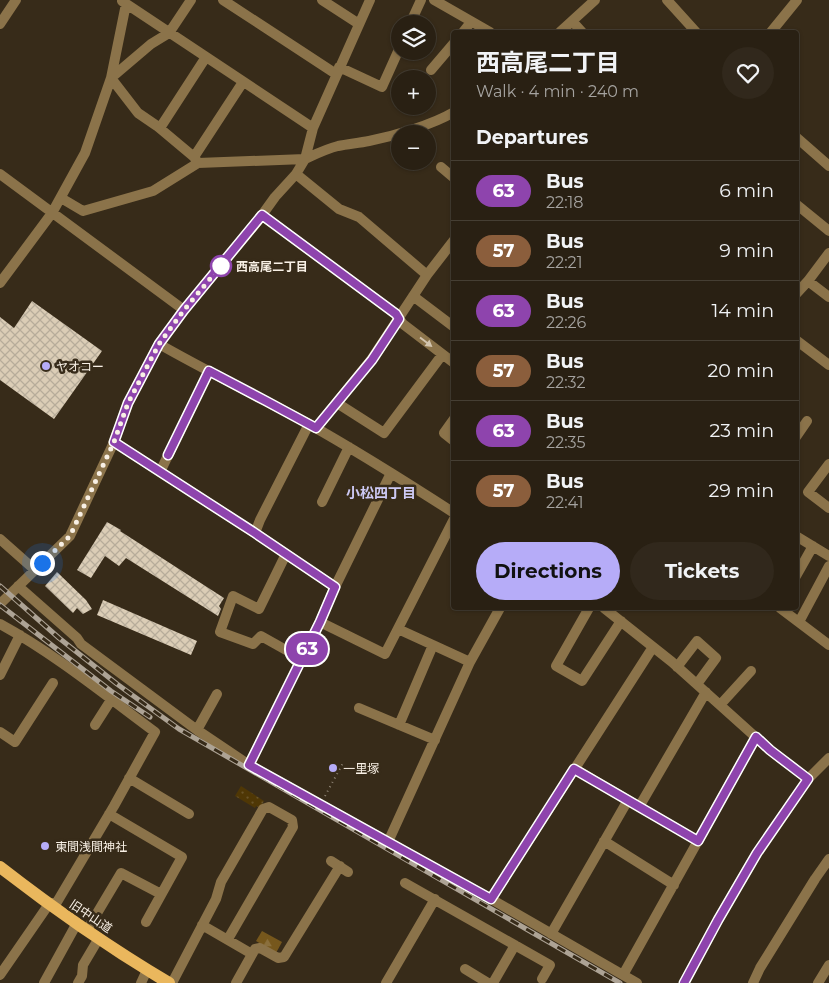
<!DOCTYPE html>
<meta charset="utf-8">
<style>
body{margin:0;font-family:Montserrat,"Noto Sans JP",sans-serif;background:#31281c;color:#f1f3f6;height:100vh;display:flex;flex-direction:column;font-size:19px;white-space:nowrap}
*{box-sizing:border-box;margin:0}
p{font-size:16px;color:#a5a3a0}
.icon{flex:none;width:28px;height:28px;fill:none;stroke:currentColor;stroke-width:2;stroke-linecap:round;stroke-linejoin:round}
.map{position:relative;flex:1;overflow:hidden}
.side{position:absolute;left:451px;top:30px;width:348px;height:580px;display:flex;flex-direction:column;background:#292013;border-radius:5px;box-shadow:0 1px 4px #0004,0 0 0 1px #453e33}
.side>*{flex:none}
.badge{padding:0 10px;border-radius:16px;font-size:18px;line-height:32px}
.fabs{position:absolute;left:391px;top:15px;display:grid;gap:10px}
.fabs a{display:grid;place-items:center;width:45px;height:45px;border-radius:50%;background:#292013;box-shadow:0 1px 4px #0004,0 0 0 1px #453e33;font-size:25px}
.you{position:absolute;width:25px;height:25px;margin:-12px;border:4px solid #fff;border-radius:50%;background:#1a73e8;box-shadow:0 0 0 8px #1a73e833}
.map>.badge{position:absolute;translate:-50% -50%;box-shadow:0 0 0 2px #fff}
h2{padding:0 25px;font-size:19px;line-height:45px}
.round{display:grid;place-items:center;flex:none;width:52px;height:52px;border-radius:26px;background:#31281c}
.summary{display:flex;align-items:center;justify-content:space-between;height:85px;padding:0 25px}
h1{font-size:24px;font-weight:700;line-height:38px}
.action{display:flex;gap:10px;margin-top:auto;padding:10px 25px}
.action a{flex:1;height:58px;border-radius:30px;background:#b6acf8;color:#111;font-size:20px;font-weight:700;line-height:58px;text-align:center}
.action a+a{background:#31281c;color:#f1f3f6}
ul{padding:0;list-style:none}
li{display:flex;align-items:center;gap:15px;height:60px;padding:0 25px;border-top:1px solid #453e33}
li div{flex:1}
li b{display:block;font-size:19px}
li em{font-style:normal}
li .badge{min-width:55px;font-weight:700;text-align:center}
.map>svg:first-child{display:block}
.forest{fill:url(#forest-firs)}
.park{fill:url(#park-dots)}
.building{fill:url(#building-cross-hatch)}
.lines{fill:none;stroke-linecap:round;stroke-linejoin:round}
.path{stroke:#8f8576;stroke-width:2;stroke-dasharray:1 4;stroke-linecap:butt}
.minor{stroke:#8b734a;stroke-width:10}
.major{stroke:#eab75d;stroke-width:12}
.rail-casing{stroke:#ada395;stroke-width:5}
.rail{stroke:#372b19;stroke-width:3;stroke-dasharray:9;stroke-linecap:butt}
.oneway{fill:#d2c4af}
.line-casing{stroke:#fff;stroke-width:11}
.line{stroke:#8e44ad;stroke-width:8}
.walk{stroke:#f8f0e5;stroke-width:5;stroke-dasharray:0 9}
.stop-dot{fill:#fff;stroke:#8e44ad;stroke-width:2.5}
.poi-dot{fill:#b6acf8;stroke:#372b19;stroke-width:2}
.labels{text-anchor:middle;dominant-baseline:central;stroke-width:5;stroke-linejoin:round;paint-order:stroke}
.stop-label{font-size:12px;font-weight:bold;fill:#f8f0e5;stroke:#372b19;text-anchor:start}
.poi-label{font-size:12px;fill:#f8f0e5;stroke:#372b19;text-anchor:start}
.street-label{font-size:12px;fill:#f8f0e5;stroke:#372b19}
.neighbourhood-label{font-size:14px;font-weight:bold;fill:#cdc9f4;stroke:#372b19}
</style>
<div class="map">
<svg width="829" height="983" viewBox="0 0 829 983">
<defs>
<pattern id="forest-firs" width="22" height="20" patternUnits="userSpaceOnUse" patternTransform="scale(1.25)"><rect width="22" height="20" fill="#76571c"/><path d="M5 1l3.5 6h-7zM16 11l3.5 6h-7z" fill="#8a6f3d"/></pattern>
<pattern id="park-dots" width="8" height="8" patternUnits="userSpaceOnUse" patternTransform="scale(1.25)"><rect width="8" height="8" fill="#4f3705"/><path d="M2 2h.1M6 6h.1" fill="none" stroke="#695429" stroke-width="1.8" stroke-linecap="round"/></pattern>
<pattern id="building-cross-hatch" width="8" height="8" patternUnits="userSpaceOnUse" patternTransform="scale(1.25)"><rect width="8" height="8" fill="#dbcdb6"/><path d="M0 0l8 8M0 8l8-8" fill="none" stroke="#b7ac9a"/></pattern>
</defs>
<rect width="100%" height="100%" fill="#372b19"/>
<path class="forest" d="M262 931 282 942 276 953 256 941Z"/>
<path class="park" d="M241 786 264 801 260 808 256 806 255 808 235 796Z"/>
<path class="building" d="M32 301 102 351 54 419 0 380V317L14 328Z
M107 522 121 530 120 531 224 598 219 606 221 609 218 616 126 558 119 566 105 556 91 578 77 570Z
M57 572 86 600 92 609 83 614 77 608 73 613 45 586Z
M103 600 197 641 191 655 97 615Z"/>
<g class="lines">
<path class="path" d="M325 796 343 763"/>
<path class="minor" d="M223 0 336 74
M322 0 359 24
M434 0 490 32
M667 0 696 32
M122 1 313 128
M573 22 582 32
M0 24 16 0
M410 24 421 0
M463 32 471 22
M560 32 595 0
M771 32 797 0
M339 67 382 87 400 47
M431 70 454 43
M111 78 138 113 157 126 194 157 198 163 305 159C316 154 326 149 338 146 348 144 359 143 369 141 394 136 432 125 454 112
M111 78 151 44 169 33 191 0
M160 128 206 57
M796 137 829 166
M194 157 243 82
M441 167 454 178
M0 174 184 310
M296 174 339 209 359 217 427 275
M61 198 83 211 153 191 198 163
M796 204 829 231
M262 215 396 314 403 324 454 363
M808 281 829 297
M0 283 52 213 85 153 111 78 126 4
M796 294 808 281 829 253
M413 296 454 327
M796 340 829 365
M159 344C208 372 258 396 307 423 357 451 406 482 454 513
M337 403 384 433 442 355
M454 419 444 433 454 441
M316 428 371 360 427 275 454 240
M796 437 807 421
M114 442 255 533 335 587
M829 464 808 492 829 508
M160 472 209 371
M322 502 349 447
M255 533 260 520 309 424
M796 536 829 556
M0 539 35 570
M286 554 259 609 233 596 220 632 253 644 261 636 302 659
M796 576 813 546
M18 586 77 638 81 644 197 730 249 765 491 899 637 983
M0 604 70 536 114 442 128 403 159 344 184 310 257 222 275 197 296 174 305 159 313 128 370 0
M589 608 556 666 582 681 621 621
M604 608 672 662 770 750 808 779
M780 608 829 645
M320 622 385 654 454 519
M799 622 829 566
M0 624C55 654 105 695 155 732L114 806 57 902 49 904 0 975
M398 629 470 662
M677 667 697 641 716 658 697 684
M0 675 20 635
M720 705 751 671
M359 708 435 740
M95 725 111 700
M399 725 433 645
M197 730 217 694
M0 732 15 742 53 683
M249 765 320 622 335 587 391 473
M575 769 698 841
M129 778 189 814
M639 807 706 692
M109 814 182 857 146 922
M604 841 674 885
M388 842 470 662 500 608
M331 861 348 872
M405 883 550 965 542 979
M491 899 653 647
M202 925 252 954
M87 930 121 873 161 894
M551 934 628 800
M465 969 488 983
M623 975 756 737
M44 983 77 923
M78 983 82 976 83 965 99 938
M141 983 147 970
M172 983 216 899 221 882 263 809 269 807 292 820 293 827 228 939
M236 983 255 949 260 948 278 958 284 957 340 866
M386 983 435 899
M493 983 515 945
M684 983 718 920 757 853 808 779 829 758
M753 983 760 968 815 879 829 859
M818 983 829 965"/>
<path class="major" d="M0 867C54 909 110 948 169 983"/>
<g class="rail-casing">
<path id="rail" d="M0 586 59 638 117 684 179 729 620 983
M0 605 111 691 150 717"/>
</g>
<use href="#rail" class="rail"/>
</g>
<defs><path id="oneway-solid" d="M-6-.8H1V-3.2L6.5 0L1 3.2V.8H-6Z" transform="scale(1.25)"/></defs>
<use class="oneway" href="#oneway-solid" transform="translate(426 342) rotate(37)"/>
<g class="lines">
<g class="line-casing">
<path id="line" d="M168 455 209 371 266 401 316 428 372 360 399 319 396 314 262 215 184 310 159 344 128 403 114 442 255 533 335 587 320 622 249 765 491 899 574 769 698 841 756 737 770 750 808 779 757 853 718 920 684 983"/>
</g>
<use href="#line" class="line"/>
<path class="walk" d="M42 563 70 536 114 442 128 403 159 344 184 310 225 261 221 266"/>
</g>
<circle class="stop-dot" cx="221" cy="266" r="10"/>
<g class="poi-dot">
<circle cx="46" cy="366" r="5"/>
<circle cx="333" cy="768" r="5"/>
<circle cx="45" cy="846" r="5"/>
</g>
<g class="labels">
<g class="stop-label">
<text x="236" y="266">西高尾二丁目</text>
</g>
<g class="poi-label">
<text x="56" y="366">ヤオコー</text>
<text x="343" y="768">一里塚</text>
<text x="55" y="846">東間浅間神社</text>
</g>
<g class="street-label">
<text transform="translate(91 916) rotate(34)">旧中山道</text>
</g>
<g class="neighbourhood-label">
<text x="381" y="493">小松四丁目</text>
</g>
</g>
</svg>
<div class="fabs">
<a><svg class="icon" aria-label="layers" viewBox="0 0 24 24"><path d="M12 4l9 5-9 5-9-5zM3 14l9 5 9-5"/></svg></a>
<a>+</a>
<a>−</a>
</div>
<div class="you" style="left:42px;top:563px"></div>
<b class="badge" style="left:307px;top:649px;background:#8e44ad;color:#fff">63</b>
<section class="side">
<div class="summary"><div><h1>西高尾二丁目</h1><p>Walk · 4 min · 240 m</p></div><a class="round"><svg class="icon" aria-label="heart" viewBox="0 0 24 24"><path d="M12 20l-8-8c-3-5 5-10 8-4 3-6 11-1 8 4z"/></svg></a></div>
<h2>Departures</h2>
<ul>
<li><span class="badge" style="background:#8e44ad;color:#fff">63</span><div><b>Bus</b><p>22:18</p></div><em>6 min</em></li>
<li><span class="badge" style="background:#8b5e3c;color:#fff">57</span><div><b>Bus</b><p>22:21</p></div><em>9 min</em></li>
<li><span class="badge" style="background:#8e44ad;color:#fff">63</span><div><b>Bus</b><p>22:26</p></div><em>14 min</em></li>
<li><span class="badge" style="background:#8b5e3c;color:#fff">57</span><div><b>Bus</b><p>22:32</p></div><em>20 min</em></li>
<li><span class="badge" style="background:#8e44ad;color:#fff">63</span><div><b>Bus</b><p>22:35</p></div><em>23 min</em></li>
<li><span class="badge" style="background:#8b5e3c;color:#fff">57</span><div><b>Bus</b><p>22:41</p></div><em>29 min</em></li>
</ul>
<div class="action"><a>Directions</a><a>Tickets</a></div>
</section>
</div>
